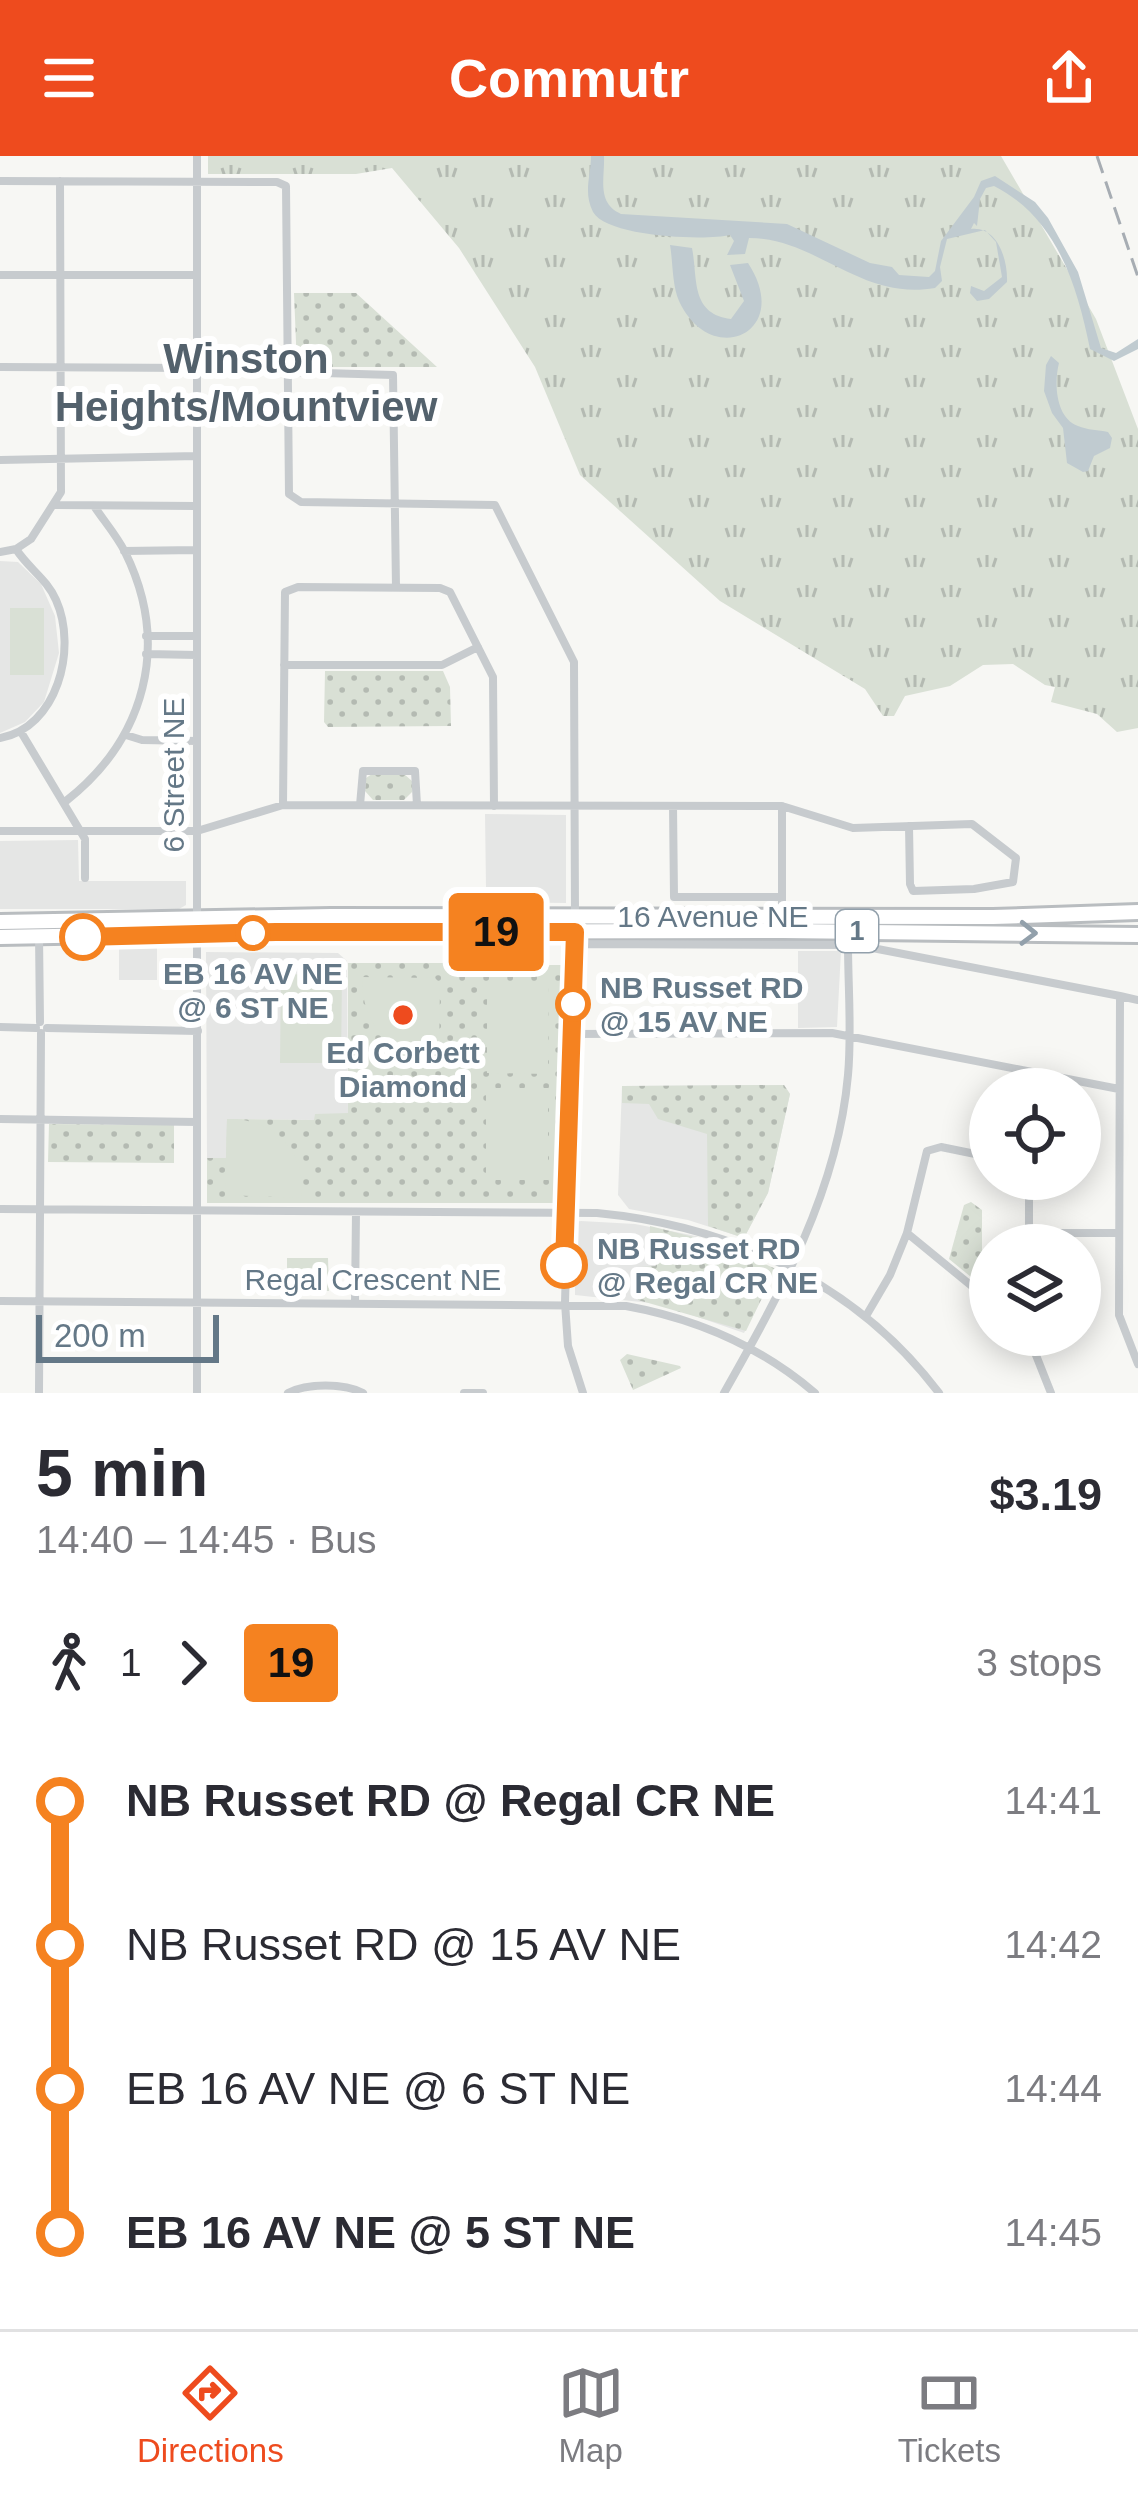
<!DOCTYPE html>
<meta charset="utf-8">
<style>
body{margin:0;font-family:Arial,sans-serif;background:#f2f2f3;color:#2b2b33;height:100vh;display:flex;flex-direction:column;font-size:45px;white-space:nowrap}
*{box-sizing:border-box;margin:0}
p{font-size:39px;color:#7c7c81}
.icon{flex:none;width:66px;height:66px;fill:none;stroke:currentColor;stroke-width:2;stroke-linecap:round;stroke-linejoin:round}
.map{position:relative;height:1237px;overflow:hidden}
.details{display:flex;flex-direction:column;background:#fff;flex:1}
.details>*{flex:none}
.badge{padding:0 24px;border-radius:9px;font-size:42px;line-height:78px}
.fabs{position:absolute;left:969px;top:912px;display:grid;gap:24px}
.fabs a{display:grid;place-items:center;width:132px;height:132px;border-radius:50%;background:#fff;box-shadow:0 6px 30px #0003;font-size:60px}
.scale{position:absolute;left:36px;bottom:30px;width:183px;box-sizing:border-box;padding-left:12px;border:6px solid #647887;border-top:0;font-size:33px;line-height:42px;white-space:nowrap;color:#647887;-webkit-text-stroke:9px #fff;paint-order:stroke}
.map>.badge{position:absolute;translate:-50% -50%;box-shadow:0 0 0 6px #fff}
.legs{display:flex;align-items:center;gap:18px;height:132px;padding:0 36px;font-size:39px}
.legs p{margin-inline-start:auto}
.head{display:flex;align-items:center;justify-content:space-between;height:204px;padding:0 36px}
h1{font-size:66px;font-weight:700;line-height:90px}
ul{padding:0 36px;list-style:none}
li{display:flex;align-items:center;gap:42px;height:144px;font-size:45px}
li i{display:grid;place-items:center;width:18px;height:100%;margin:0 15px;background:currentColor}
li i::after{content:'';width:30px;height:30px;margin:-15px;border:9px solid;border-radius:50%;background:#fff}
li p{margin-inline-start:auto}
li:first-child i{background:linear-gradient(#0000 50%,currentColor 0)}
li:last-child i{background:linear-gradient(currentColor 50%,#0000 0)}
header{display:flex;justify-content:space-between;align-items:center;height:156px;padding:0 36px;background:#ee4b1e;color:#fff;font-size:54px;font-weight:700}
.tab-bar{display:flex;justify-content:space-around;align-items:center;height:168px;border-top:3px solid #e1e1e2;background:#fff;font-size:33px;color:#7c7c81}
.tab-bar a{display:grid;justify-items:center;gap:6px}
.tab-bar .on{color:#ee4b1e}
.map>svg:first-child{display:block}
.built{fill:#e5e6e5}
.grass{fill:url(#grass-tufts)}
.park{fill:url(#park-dots)}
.pitch{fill:#d9e0d5}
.water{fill:#c0cbd0}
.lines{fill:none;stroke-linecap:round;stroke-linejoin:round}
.highway-casing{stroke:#b9bdc0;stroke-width:20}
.minor{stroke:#c7cbce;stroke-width:8}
.highway{stroke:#fff;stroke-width:14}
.rail{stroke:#a7adb3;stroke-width:3;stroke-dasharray:18 9;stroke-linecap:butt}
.oneway{stroke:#92a0ab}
.line-1-casing{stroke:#fff;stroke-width:27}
.line-1{stroke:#f58220;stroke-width:18}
.stop-1-dot{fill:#fff;stroke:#f58220;stroke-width:6}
.poi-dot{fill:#ee4b1e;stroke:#fff;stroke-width:4.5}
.labels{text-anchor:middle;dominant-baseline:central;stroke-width:12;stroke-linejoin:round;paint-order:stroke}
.shield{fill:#fff;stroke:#92a0ab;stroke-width:3}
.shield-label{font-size:27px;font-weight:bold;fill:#647887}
.street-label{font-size:30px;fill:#647887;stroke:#fff}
.stop-label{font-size:30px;font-weight:bold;fill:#647887;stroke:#fff;text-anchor:start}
.poi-label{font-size:30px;font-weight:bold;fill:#647887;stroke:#fff}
.district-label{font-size:42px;font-weight:bold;fill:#53616c;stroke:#fff}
</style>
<header><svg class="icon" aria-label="menu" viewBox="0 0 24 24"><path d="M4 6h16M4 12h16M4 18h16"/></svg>Commutr<svg class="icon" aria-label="share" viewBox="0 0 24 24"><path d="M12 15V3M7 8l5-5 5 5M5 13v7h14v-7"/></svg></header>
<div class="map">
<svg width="1138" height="1237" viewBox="0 0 1138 1237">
<defs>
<pattern id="grass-tufts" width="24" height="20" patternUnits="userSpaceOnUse" patternTransform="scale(3)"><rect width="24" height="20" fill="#d9e0d5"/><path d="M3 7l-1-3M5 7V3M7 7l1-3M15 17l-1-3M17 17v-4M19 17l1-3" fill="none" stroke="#b4bab2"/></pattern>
<pattern id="park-dots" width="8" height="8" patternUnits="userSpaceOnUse" patternTransform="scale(3)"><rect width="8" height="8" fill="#d9e0d5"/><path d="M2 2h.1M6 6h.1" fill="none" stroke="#b4bab2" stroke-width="1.8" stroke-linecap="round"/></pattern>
</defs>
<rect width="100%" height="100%" fill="#f7f7f4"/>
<path class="built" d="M0 405 18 406 41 428 55 460 59 497 44 546 25 566 0 577Z
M485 658 566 659V747L493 746 486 732Z
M78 684 79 725H186V749L179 753H0V685Z
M119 789H157V824H119Z
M798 795H841L837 871 798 872Z
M206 796 338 797 347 805 348 958H315V964L228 963 226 1003 207 1002Z
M784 929 790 938 768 1037 744 1082 688 1064 629 1053 618 1039 622 930Z
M581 1065 635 1068 696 1080 755 1102 776 1115 744 1177 660 1148 575 1139V1066Z"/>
<path class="grass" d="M208 0H1001L1096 163 1138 273V572L1117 576 1097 558 1051 546 1055 531 1045 529 1013 508 983 509 950 530 905 540 894 560H883L865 533 720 445 580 319 535 211 459 92 392 12 356 18H208Z"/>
<path class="park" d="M294 137H356L437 211H297Z
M325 515H443L450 531 451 570 328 571 324 566Z
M372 618H404L412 625V636L404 644H373L365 635 366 622Z
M348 807H457L463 815 480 809H566L556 1047H207V1002H226L227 963 314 964 315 958 348 957Z
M784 929 790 938 768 1037 744 1082 708 1070 707 978 658 963 649 948 622 947V930Z
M49 968 174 969V1007L48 1006Z
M971 1046 982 1054V1130L949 1103 964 1049Z
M650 1070 721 1088 776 1113 746 1175 638 1144 641 1111 656 1110 649 1099Z
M627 1198 680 1210 681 1212 633 1234 620 1204Z"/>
<path class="pitch" d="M10 452H44V519H10Z
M281 818 342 819 341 907H280Z
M362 821 435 822 440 827 439 900C391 899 361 869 362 821Z
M487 825H549L548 918 487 917Z
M486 932H548V1024H486Z
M227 963C272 961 308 996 301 1042L228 1039 225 1035Z
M287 1102H328L329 1135H287Z"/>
<path class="water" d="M591 0H604C605 22 596 47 621 58L787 68 870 107 892 111 899 119 929 121 935 115 941 85 974 41 981 25 995 20 1035 46 1048 62 1078 116 1101 192 1116 197 1138 183V193L1114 205 1090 193C1077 129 1057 62 994 30L986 32 980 43 977 70 974 67 971 73C997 70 1008 103 1007 126L989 143 977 145 970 137 971 130 984 135 1002 121 996 86 985 74 947 83 940 111 942 125 935 132C860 145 817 82 749 82L745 98 727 99 734 85 730 79C706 85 607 81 593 56 583 36 591 20 591 0Z
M670 89 692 92C698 122 690 158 731 163L744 145 730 109 748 107C794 177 711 214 679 145 672 129 673 106 670 89Z
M1051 200 1059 207C1054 226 1055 262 1078 270 1087 274 1099 274 1108 276L1112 282 1110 292 1094 300 1088 315 1083 316 1067 307 1063 272 1052 257 1044 235 1046 209Z"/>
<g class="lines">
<g class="highway-casing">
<path id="highway" d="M0 766 331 760 993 761 1138 756
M0 781 276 776 783 775 1138 779"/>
</g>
<path class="minor" d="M197 0V762
M0 25 277 26 286 30 289 338 301 346 495 349 574 506 575 758
M0 119H196
M0 211 196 212
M289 216 393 219 396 431
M0 304 197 300
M56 349 196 350
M124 395 197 394
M0 396 16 393 31 383 61 336 60 25
M146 480H197
M146 498 197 499
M284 509H442L478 491
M21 576 85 683V722
M126 579 142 584 197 585
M0 582C57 572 78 493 56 444 47 423 28 412 16 393
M66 645C145 583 171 489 125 396 117 380 104 365 94 350
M283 649 285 436 298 431 440 432 450 436 493 521 494 650
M360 649 363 615H415L417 649
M673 650 674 741H782
M782 650V762
M0 675H197L283 649 782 650 853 672 972 668 1016 702 1013 726 974 733 913 735 910 728 909 670
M575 773 565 1147 568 1190 583 1237
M39 779 40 866
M575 788 857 789 1120 840 1119 1159 1138 1208
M1120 840 1138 844
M0 871 36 872
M47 872 198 875
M572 878 832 877 1119 933
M0 963 197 966
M0 1053 597 1057C732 1070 856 1127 939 1237
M907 1077 990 1145
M1029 1077H1119
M1029 1089V1023
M0 1145 626 1150C698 1163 760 1190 815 1237
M355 1147 356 1056
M866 1160 890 1119 907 1077 927 995 941 991 990 1001
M1028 1179 1051 1237
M39 1237 41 877
M197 1237V777
M288 1237C307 1227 344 1227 363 1237
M464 1237H483
M724 1237C780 1138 838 1034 848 919 852 876 848 831 848 788"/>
<use href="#highway" class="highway"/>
<path class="rail" d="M1097 0 1138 121"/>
</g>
<defs><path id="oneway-chevron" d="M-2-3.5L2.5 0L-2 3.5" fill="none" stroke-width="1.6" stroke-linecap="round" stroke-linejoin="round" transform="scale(3)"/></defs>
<use class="oneway" href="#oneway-chevron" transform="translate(1028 777) rotate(1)"/>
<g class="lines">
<g class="line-1-casing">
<path id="line-1" d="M83 781 276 776H575L564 1109"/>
</g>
<use href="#line-1" class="line-1"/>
</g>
<g class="stop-1-dot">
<circle cx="253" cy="777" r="15"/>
<circle cx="83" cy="781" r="21"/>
<circle cx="573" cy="848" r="15"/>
<circle cx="564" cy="1109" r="21"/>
</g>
<circle class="poi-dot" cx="403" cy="859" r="12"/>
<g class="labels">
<rect class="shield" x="836" y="754" width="42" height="42" rx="9"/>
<g class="shield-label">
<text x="857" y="775">1</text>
</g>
<g class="street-label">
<text transform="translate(173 619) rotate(-90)">6 Street NE</text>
<text x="713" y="760">16 Avenue NE</text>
<text x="373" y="1123">Regal Crescent NE</text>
</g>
<g class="stop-label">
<text x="253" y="817" text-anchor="middle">EB 16 AV NE<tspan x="253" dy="34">@ 6 ST NE</tspan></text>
<text x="600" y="831">NB Russet RD<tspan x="600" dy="34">@ 15 AV NE</tspan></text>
<text x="597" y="1092">NB Russet RD<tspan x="597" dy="34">@ Regal CR NE</tspan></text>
</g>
<g class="poi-label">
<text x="403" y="896">Ed Corbett<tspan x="403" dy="34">Diamond</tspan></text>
</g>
<g class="district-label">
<text x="246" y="202">Winston<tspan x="246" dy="48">Heights/Mountview</tspan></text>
</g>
</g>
</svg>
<div class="fabs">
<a><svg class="icon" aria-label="locate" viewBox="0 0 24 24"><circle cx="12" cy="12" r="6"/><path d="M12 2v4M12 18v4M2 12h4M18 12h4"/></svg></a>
<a><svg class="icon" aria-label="layers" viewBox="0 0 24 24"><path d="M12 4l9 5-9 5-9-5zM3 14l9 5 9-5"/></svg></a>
</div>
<div class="scale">200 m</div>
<b class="badge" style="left:496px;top:776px;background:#f58220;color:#111">19</b>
</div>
<section class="details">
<div class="head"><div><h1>5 min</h1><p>14:40 – 14:45 · Bus</p></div><b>$3.19</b></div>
<div class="legs"><svg class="icon" aria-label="walk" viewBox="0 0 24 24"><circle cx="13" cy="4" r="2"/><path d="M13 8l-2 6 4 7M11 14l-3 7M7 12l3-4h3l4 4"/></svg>1<svg class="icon" aria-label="forward" viewBox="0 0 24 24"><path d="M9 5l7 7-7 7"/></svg><b class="badge" style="background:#f58220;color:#111">19</b><p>3 stops</p></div>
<ul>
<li><i style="color:#f58220"></i><b>NB Russet RD @ Regal CR NE</b><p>14:41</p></li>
<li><i style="color:#f58220"></i><span>NB Russet RD @ 15 AV NE</span><p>14:42</p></li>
<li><i style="color:#f58220"></i><span>EB 16 AV NE @ 6 ST NE</span><p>14:44</p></li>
<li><i style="color:#f58220"></i><b>EB 16 AV NE @ 5 ST NE</b><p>14:45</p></li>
</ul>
</section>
<nav class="tab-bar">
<a class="on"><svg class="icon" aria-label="directions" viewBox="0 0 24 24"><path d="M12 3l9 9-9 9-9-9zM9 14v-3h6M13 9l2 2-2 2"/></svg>Directions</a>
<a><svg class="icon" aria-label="map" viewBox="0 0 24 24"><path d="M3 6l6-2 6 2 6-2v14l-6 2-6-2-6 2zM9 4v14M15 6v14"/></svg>Map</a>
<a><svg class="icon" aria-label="tickets" viewBox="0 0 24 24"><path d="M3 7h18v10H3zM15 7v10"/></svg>Tickets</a>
</nav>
